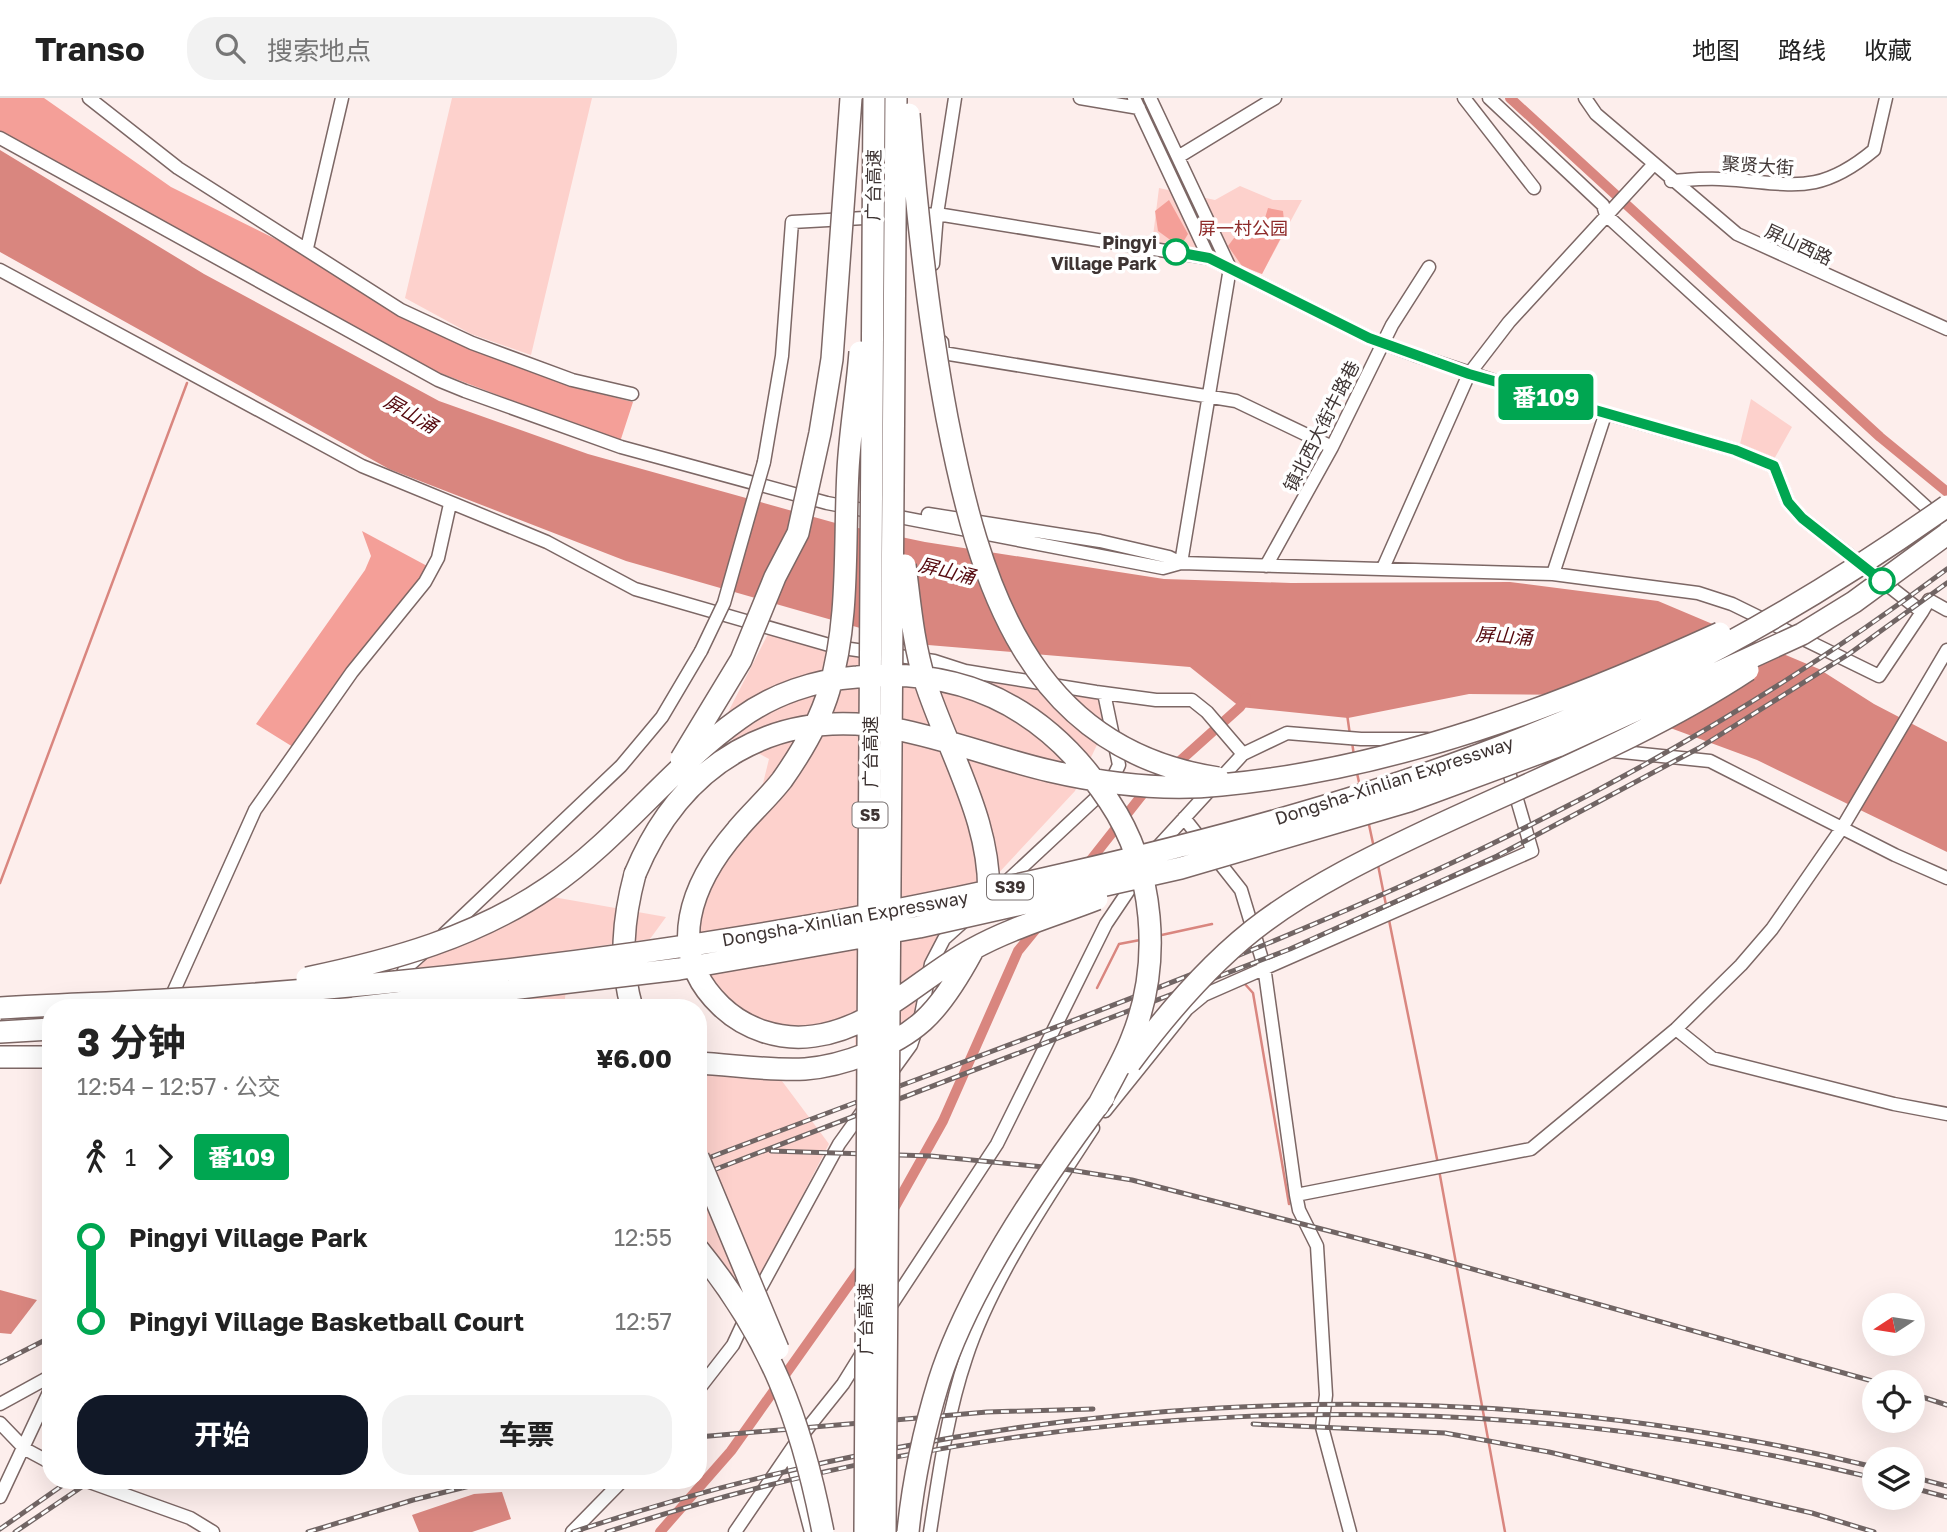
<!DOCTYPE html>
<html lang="zh">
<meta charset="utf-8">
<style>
body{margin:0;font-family:"Golos Text","Noto Sans SC",sans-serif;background:#f2f2f2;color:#222;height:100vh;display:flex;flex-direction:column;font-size:26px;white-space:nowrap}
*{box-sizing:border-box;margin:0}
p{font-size:23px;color:#767676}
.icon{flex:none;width:38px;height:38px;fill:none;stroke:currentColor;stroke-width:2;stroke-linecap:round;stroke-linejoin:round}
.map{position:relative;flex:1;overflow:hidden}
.drawer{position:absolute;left:42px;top:901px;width:665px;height:490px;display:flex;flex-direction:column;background:#fff;border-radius:28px;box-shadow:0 7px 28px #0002}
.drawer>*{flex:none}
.badge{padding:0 14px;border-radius:5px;font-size:24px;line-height:46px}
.needle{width:46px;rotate:258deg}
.tools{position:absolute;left:1862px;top:1195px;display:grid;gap:14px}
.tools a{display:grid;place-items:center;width:63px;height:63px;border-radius:50%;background:#fff;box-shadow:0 7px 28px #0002;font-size:35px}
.map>.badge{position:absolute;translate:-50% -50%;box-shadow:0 0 0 4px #fff}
.legs{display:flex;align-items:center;gap:10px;height:77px;padding:0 35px;font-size:23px}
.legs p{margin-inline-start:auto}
.headline{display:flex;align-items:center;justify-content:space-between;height:119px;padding:0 35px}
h1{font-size:38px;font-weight:700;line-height:52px}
.action{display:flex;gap:14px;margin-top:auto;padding:14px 35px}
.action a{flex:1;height:80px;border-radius:28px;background:#111827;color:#fff;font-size:28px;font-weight:700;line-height:80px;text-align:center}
.action a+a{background:#f2f2f2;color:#222}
ul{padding:0 35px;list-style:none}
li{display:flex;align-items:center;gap:24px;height:84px;font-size:26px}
li i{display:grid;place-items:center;width:10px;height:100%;margin:0 9px;background:currentColor}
li i::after{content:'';width:18px;height:18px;margin:-9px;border:5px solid;border-radius:50%;background:#fff}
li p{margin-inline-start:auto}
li:first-child i{background:linear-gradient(#0000 50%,currentColor 0)}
li:last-child i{background:linear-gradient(currentColor 50%,#0000 0)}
header{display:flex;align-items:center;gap:42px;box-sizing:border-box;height:98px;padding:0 35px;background:#fff;border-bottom:2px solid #e0e0e0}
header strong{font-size:33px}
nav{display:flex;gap:38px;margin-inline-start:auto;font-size:24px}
.search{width:490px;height:63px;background:#f2f2f2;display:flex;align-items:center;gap:18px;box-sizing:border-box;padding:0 24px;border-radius:28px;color:#767676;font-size:26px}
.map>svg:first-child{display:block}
.green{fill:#fdd1cc}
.forest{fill:#f49f98}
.water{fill:#d9867f}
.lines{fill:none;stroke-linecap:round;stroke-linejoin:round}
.stream{stroke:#d9867f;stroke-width:2.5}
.canal{stroke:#d9867f;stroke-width:10}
.minor-casing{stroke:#7c6765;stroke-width:15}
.motorway-casing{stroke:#7c6765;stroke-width:24}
.minor{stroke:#fff;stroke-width:12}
.motorway{stroke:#fff;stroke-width:21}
.rail-casing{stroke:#716564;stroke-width:5}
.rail{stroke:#fff;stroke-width:2.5;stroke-dasharray:8;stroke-linecap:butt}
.minor-bridge-casing{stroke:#7c6765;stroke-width:15;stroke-linecap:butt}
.motorway-bridge-casing{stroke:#7c6765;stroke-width:24;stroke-linecap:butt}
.minor-bridge{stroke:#fff;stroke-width:12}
.motorway-bridge{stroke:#fff;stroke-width:21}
.line-1-casing{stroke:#fff;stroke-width:16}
.line-1{stroke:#00a651;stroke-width:10}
.stop-1-dot{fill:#fff;stroke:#00a651;stroke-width:3.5}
.labels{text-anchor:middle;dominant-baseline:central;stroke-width:7;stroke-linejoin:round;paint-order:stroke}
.shield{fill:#fff;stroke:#787170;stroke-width:2}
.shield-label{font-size:16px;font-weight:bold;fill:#3e3433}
.street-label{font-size:18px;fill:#3e3433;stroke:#fff}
.park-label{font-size:18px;fill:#8e2b2a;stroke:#fff}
.stop-label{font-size:18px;font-weight:bold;fill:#3e3433;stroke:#fff;text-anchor:end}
.water-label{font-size:19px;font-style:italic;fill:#54080d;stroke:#fff}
</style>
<header>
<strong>Transo</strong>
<div class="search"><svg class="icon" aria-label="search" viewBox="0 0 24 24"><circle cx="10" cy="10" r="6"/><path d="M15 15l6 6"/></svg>搜索地点</div>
<nav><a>地图</a><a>路线</a><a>收藏</a></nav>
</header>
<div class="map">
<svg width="1947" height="1434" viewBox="0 0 1947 1434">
<rect width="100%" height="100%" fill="#fdeeec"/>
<path class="green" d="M452 0H592L531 257 471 236 405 200Z
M1240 88 1273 102H1302L1262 176 1180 149 1152 146 1159 90 1215 102Z
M1751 301 1792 329 1773 363 1739 350Z
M769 534 825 553 1098 601 1105 630 1075 693 938 840 925 867 913 920 856 1008 855 934 773 931 727 907 706 880 695 823 713 772 753 726 769 661 718 634Z
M553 799 666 819 650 841 570 852 564 910H414L418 864Z
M698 966 776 975 829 1046 748 1203 698 1138Z"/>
<path class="forest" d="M0 0H44L171 89 300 153 471 251 569 288 633 304 620 344 427 270 0 35Z
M1169 102 1188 136 1180 149 1158 133 1155 113Z
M1268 110 1283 113 1285 132 1262 176 1242 168 1228 148 1234 140H1244L1261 133Z
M362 433 429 469 293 649 256 626 365 472 371 458Z"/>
<path class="water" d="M0 52 204 176 439 303 588 356 839 426 925 444 1164 481 1291 485 1510 484 1658 503 1819 571 1874 606 1947 644V754L1757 662 1581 597 1469 596 1348 620 1240 609 1190 569 916 546 626 463 389 371 0 154Z
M0 1192 37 1202 11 1236 0 1235Z
M502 1394 511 1421 472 1434H419L412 1417 474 1396Z"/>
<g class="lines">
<path class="stream" d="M1347 616 1350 637
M1352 644 1354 658
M1357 675 1360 689
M1368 722 1374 750
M1378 767 1387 812
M0 785 187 285
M1389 822 1438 1066
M1157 838 1212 826
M1244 885 1253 895 1289 1106
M1097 890 1119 846 1140 842
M1439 1072 1505 1434"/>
<path class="canal" d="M1510 0 1880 339 1947 394
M1086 768 1142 697 1240 609 1246 600
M892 1114 943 1023 1018 853 1040 826
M660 1434 731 1353 863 1167"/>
<g class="minor-casing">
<path id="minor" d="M89 0 178 70 401 212 472 245 572 282 632 296
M1080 0 1139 10
M1134 0 1209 160
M1150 0 1230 170 1181 465
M1464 0 1534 90
M1489 0 1603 107 1606 117 1947 428
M1585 0 1596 16 1737 136 1947 231
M0 40 438 282 465 293 621 349 827 405 1163 470 1181 465 1553 476 1698 495 1732 506 1879 578 1922 514
M1178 59 1275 0
M1671 83C1687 82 1704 80 1720 81 1789 84 1815 101 1874 52L1886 0
M307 150 342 0
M933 166 937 116 955 0
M0 172 362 368 547 444 635 491 836 549 934 563 965 573 1096 594 1156 602H1192L1207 614 1243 656
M942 244 943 255 1236 303 1332 349
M764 364 782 258 792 124 937 116 1209 160 1369 240 1415 257 1516 290 1735 352 1774 368 1788 404 1802 420 1922 514 1929 502 1947 512
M928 416 1100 443 1169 459 1181 465
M1266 468 1332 349 1392 227 1429 169
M1383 470 1469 276 1509 224 1653 67
M1553 476 1605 317
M1564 648 1710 663 1895 757 1947 780
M1184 720 1241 792 1264 868 1296 1097 1299 1112 1317 1148 1326 1297 1322 1329 1350 1434
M1154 753 1243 656 1287 635 1361 641H1428
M1003 787 1109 688 1119 667 1104 595
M444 836 621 668 662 619 701 553
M397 887 405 871 425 853
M168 906 255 712 352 574 425 484 438 460 450 406
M1676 931 1712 960 1894 1006 1947 1016
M890 976 911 947 921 917 931 866 944 841 964 823
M1105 1013 1187 911 1204 897 1532 753 1506 664
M1296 1097 1531 1051 1676 931 1741 867 1772 831 1842 730 1947 552
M755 1200 839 1046 867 1007
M890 1209 997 1046 1106 826 1137 780
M698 1292 733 1247 747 1217
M0 1306 51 1278
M0 1325 25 1351 51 1365
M790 1354 811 1434
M84 1382 190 1420 213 1434
M0 1399 51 1290
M572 1434 623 1382
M735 1434 795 1346 843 1286 864 1252
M930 1434C939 1376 947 1316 966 1260 991 1183 1048 1099 1093 1030"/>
</g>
<g class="motorway-casing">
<path id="motorway" d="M632 910C619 865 623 821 635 776
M0 934 51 931
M0 959H51"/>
</g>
<use href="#minor" class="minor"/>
<use href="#motorway" class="motorway"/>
<g class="rail-casing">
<path id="rail" d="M771 1053 931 1058 1064 1071 1132 1082 1426 1158 1876 1284
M698 1064C956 965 1226 872 1475 754 1641 675 1800 581 1947 471
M698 1078 1290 851 1497 758 1699 650 1849 556 1947 485
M0 1265 51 1239
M1913 1296 1947 1307
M1253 1326 1445 1335 1549 1354 1812 1415 1874 1434
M698 1339 987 1314 1093 1311
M1913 1379 1947 1388
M1913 1390 1947 1399
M0 1431 70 1382
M15 1434 92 1382
M308 1434 413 1402 494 1382
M573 1434C990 1296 1445 1263 1874 1369
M607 1434C1012 1301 1460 1278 1874 1380"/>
</g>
<use href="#rail" class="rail"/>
<g class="minor-bridge-casing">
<path id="minor-bridge" d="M701 553 724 505 764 364"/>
</g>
<g class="motorway-bridge-casing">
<path id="motorway-bridge" d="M909 16C917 119 928 219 947 320 979 484 1027 651 1218 680
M860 254C857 294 850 333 848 372 844 445 850 522 829 592 820 623 801 655 782 682 768 700 751 715 737 732 692 784 663 853 721 908 745 931 780 943 814 938 875 930 920 880 971 852 1010 830 1056 817 1097 801
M905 467C910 505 913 545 925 583 948 655 995 728 988 807
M681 661 741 562 775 479 798 435 820 335 832 261 851 0
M635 776C681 665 775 608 895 631 948 641 998 661 1050 673 1106 686 1164 693 1221 687 1395 671 1562 607 1720 535
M307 880C393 862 476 839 549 789 619 741 670 670 739 621 773 596 815 582 857 579 966 568 1049 613 1109 703 1155 771 1162 865 1132 940 1123 964 1109 986 1098 1008
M0 910C72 906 143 904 215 899 501 879 786 841 1065 776 1270 729 1477 670 1667 577 1764 529 1858 471 1947 408
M354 910 679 871 919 829 1181 770 1409 703 1558 648 1802 536 1854 504 1947 436
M698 965C734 967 770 973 805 971 843 968 894 949 923 923 943 905 959 878 972 854
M1130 965C1168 914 1213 861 1265 823 1314 787 1371 759 1426 733 1534 682 1648 638 1748 572
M698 1059 778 1251
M698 1151C771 1241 801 1321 823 1434
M865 1434 874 0
M885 1434 896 0
M908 1434C913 1383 924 1332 939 1283 969 1188 1044 1079 1104 999"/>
</g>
<use href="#minor-bridge" class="minor-bridge"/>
<use href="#motorway-bridge" class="motorway-bridge"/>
</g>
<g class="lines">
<g class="line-1-casing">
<path id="line-1" d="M1176 154 1209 160 1369 240 1469 276 1735 352 1774 368 1788 404 1802 420 1882 483"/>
</g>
<use href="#line-1" class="line-1"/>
</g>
<g class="stop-1-dot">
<circle cx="1176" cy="154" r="12"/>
<circle cx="1882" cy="483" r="12"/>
</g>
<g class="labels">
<g class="shield">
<rect x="852.5" y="704.5" width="35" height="25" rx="5"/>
<rect x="987" y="776.5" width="46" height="25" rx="5"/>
</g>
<g class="shield-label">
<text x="870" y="717">S5</text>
<text x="1010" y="789">S39</text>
</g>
<g class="street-label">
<text transform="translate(1758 67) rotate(4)">聚贤大街</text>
<text transform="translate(873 87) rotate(-89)">广台高速</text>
<text transform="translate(1799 146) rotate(25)">屏山西路</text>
<text transform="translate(1321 328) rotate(-63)">镇北西大街牛路巷</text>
<text transform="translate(870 654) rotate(-90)">广台高速</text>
<text transform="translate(1394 682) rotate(-18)">Dongsha-Xinlian Expressway</text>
<text transform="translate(845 820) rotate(-10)">Dongsha-Xinlian Expressway</text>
<text transform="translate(865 1221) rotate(-90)">广台高速</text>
</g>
<g class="park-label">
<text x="1243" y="130">屏一村公园</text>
</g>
<g class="stop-label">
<text x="1157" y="144">Pingyi<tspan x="1157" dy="21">Village Park</tspan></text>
</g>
<g class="water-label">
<text transform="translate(411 315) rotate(30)">屏山涌</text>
<text transform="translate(947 472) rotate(14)">屏山涌</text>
<text transform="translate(1504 537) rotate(4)">屏山涌</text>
</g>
</g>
</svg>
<div class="tools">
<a><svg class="needle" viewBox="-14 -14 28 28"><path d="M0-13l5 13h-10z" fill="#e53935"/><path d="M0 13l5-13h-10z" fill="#767676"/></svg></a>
<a><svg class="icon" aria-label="locate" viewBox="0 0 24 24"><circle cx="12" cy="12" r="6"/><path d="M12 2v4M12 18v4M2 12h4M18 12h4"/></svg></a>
<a><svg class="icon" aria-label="layers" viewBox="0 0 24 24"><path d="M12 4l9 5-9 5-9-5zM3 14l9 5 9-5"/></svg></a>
</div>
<b class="badge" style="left:1546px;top:299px;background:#00a651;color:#fff">番109</b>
<section class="drawer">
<div class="headline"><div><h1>3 分钟</h1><p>12:54 – 12:57 · 公交</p></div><b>¥6.00</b></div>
<div class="legs"><svg class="icon" aria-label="walk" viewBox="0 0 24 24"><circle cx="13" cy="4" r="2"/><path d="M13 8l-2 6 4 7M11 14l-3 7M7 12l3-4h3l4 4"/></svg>1<svg class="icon" aria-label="forward" viewBox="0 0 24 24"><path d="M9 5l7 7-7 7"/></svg><b class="badge" style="background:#00a651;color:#fff">番109</b></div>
<ul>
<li><i style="color:#00a651"></i><b>Pingyi Village Park</b><p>12:55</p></li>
<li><i style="color:#00a651"></i><b>Pingyi Village Basketball Court</b><p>12:57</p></li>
</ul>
<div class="action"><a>开始</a><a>车票</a></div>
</section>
</div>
